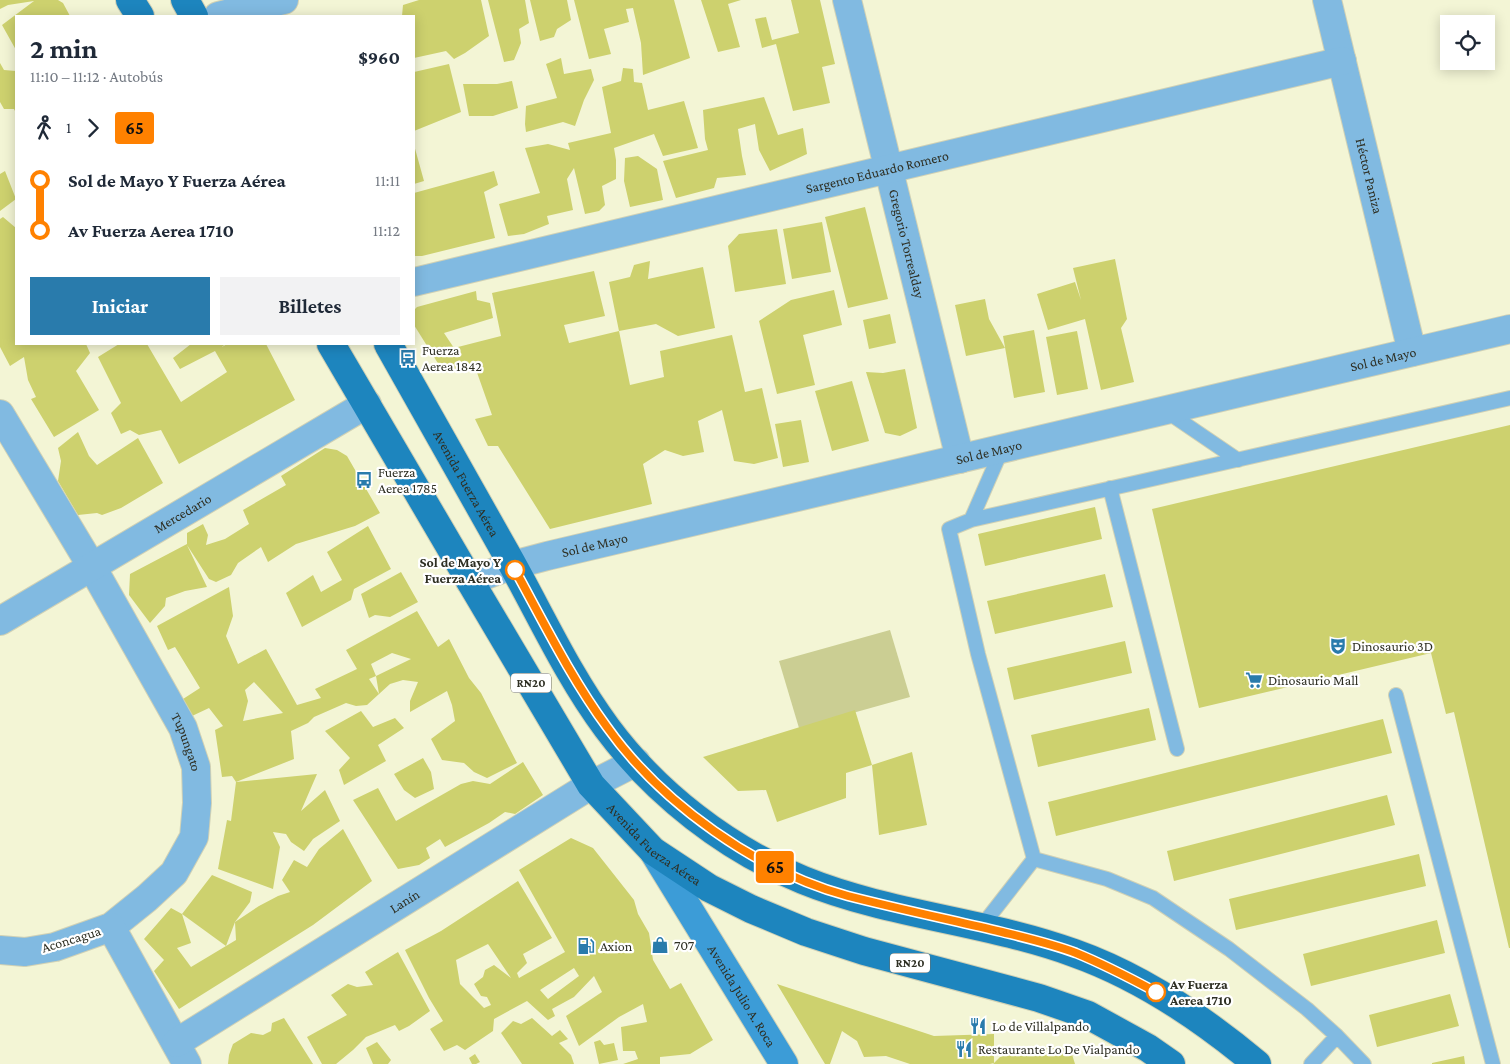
<!DOCTYPE html>
<html lang="es">
<meta charset="utf-8">
<style>
body{margin:0;font-family:"Crimson Pro",serif;background:#f2f2f3;color:#1f2937;height:100vh;display:flex;flex-direction:column;font-size:19px;white-space:nowrap}
*{box-sizing:border-box;margin:0}
p{font-size:16px;color:#747a83}
.icon{flex:none;width:28px;height:28px;fill:none;stroke:currentColor;stroke-width:2;stroke-linecap:round;stroke-linejoin:round}
.map{position:relative;flex:1;overflow:hidden}
.drawer{position:absolute;left:15px;top:15px;width:400px;height:330px;display:flex;flex-direction:column;background:#fff;border-radius:0px;box-shadow:0 2px 12px #0003}
.drawer>*{flex:none}
.badge{padding:0 10px;border-radius:4px;font-size:18px;line-height:32px}
.buttons{position:absolute;left:1440px;top:15px;display:grid;gap:10px}
.buttons a{display:grid;place-items:center;width:55px;height:55px;border-radius:0px;background:#fff;box-shadow:0 2px 12px #0003;font-size:25px}
.map>.badge{position:absolute;translate:-50% -50%;box-shadow:0 0 0 2px #fff}
.legs{display:flex;align-items:center;gap:8px;height:55px;padding:0 15px;font-size:16px}
.legs p{margin-inline-start:auto}
.overview{display:flex;align-items:center;justify-content:space-between;height:85px;padding:0 15px}
h1{font-size:28px;font-weight:700;line-height:38px}
.button{display:flex;gap:10px;margin-top:auto;padding:10px 15px}
.button a{flex:1;height:58px;border-radius:0px;background:#297bac;color:#fff;font-size:20px;font-weight:700;line-height:58px;text-align:center}
.button a+a{background:#f2f2f3;color:#1f2937}
ul{padding:0 15px;list-style:none}
li{display:flex;align-items:center;gap:18px;height:50px;font-size:19px}
li i{display:grid;place-items:center;width:8px;height:100%;margin:0 6px;background:currentColor}
li i::after{content:'';width:12px;height:12px;margin:-6px;border:4px solid;border-radius:50%;background:#fff}
li p{margin-inline-start:auto}
li:first-child i{background:linear-gradient(#0000 50%,currentColor 0)}
li:last-child i{background:linear-gradient(currentColor 50%,#0000 0)}
.map>svg:first-child{display:block}
.green{fill:#cbce93}
.building{fill:#cdd16e;fill-rule:evenodd}
.lines{fill:none;stroke-linecap:round;stroke-linejoin:round}
.service-casing{stroke:#d0d1b5;stroke-width:16}
.minor-casing{stroke:#d0d1b5;stroke-width:30}
.secondary-casing{stroke:#d0d1b5;stroke-width:30}
.primary-casing{stroke:#d0d1b5;stroke-width:30}
.service{stroke:#81bae1;stroke-width:14}
.minor{stroke:#81bae1;stroke-width:28}
.secondary{stroke:#3c9cd7;stroke-width:28}
.primary{stroke:#1d85be;stroke-width:28}
.line-1-casing{stroke:#fff;stroke-width:11}
.line-1{stroke:#ff8100;stroke-width:8}
.stop-1-dot{fill:#fff;stroke:#ff8100;stroke-width:2.5}
.labels{text-anchor:middle;dominant-baseline:central;stroke-width:4.5;stroke-linejoin:round;paint-order:stroke}
.shield{fill:#fff;stroke:#6d6d65;stroke-width:1}
.shield-label{font-size:12px;font-weight:bold;fill:#2e2f23}
.street-label{font-size:14px;fill:#2e2f23;stroke:#fff}
.poi-label{font-size:14px;fill:#2e2f23;stroke:#fff;text-anchor:start}
.stop-label{font-size:14px;font-weight:bold;fill:#2e2f23;stroke:#fff;text-anchor:end}
</style>
<div class="map">
<svg width="1510" height="1064" viewBox="0 0 1510 1064">
<rect width="100%" height="100%" fill="#f3f5d5"/>
<path class="green" d="M890 630 910 697 799 728 779 661Z"/>
<path class="building" d="M0 0H58L63 3 70 16H16V50L2 25 34 1 8 5 0 9Z
M419 0H481L489 36 465 53 454 59 446 51 414 58V16H402L403 5Z
M488 0H525L529 23 519 29 521 43 514 60 504 62Z
M530 0H567L571 20 557 29 554 37 540 41Z
M574 0H674L690 58 643 75 641 43 633 8 626 9 629 22 604 29 611 54 589 59Z
M701 0H741L728 4 740 47 718 52Z
M791 0H820L835 64 822 67 830 103 793 111 776 44 762 48 755 19 766 17 772 40 799 33Z
M561 58 564 74 591 69 594 80 584 100 575 126 563 122 526 132 525 124 526 106 557 98 546 64Z
M0 63 4 70 16 71V113L14 109H4L0 102Z
M449 64 461 112 414 131V72Z
M623 68 633 69 634 82 642 83 648 110 684 101 698 148 663 156 654 134 614 148 616 160V179L602 186 605 205 599 211 585 214 574 168 567 179 573 210 547 216 549 224 524 234 508 236 499 204 540 193 525 148 548 144 570 150 568 143 611 133 602 87 621 81Z
M512 81 518 108 493 116H469L463 84H497Z
M764 97 778 135 803 128 807 154 770 171 759 150 755 124 738 129 742 156 746 175 717 178 714 188 676 198 663 161 708 150 705 139 703 110Z
M414 145 424 181 414 184Z
M638 156 657 169 663 200 630 207 624 181 625 158Z
M5 171 16 199 0 211V174Z
M494 171 498 185 484 192 495 238 422 256H414V193Z
M865 207 888 299 848 308 825 217Z
M3 217 16 228V344H86L90 353 76 371 99 410 54 437 31 399 36 397 28 380 24 357 10 366 0 347V219Z
M822 222 831 272 792 279 783 229Z
M777 229 786 284 735 292 728 246 739 234Z
M1115 259 1127 319 1121 328 1134 382 1101 390 1085 319 1048 330 1037 294 1075 282 1081 300 1073 268Z
M650 261 648 279 703 267 715 328 678 336 656 324 619 331 609 282 630 277 634 265Z
M594 271 605 316 564 325 569 343 619 331 630 385 664 377 660 351 732 335 745 392 762 388 778 458 754 464 734 461 722 410 698 421 704 452 683 456 665 450 643 464 652 504 550 529 498 446H488L475 419 492 415 474 364 444 373 414 325V310L417 307 476 291 477 300 490 303 493 318 444 333 454 348 501 336 492 293Z
M834 290 842 325 803 335 815 385 777 394 759 321 791 300Z
M985 299 989 319 1005 348 966 356 955 305Z
M890 314 896 343 869 349 863 320Z
M1034 330 1045 392 1014 398 1003 336Z
M1077 331 1088 389 1057 395 1046 337Z
M119 344H147L181 402 227 372 215 351 180 369 173 358 191 344H225L222 347 227 344H266L295 400 179 464 161 430 139 435 130 430 121 434 111 413 121 403 98 357Z
M905 369 917 428 900 436 885 433 866 372 883 373Z
M852 381 869 441 832 451 815 391Z
M801 420 809 462 783 467 775 424Z
M1510 425V948H1509L1454 712 1446 714 1431 653 1199 708 1152 509Z
M78 432 89 456 97 465 138 438 163 483 121 508 102 515 97 513 78 515 58 481 61 461 58 448Z
M325 448 337 450 347 456 380 513 355 526 296 544 268 562 261 547 238 563 231 575 216 582 209 579 187 545 207 587 185 591 166 598 165 606 150 623 129 595 130 574 187 544V533L203 524 208 535 206 545 225 539 249 524 243 510 286 485 281 476Z
M1095 507 1102 539 985 566 978 534Z
M368 526 391 569 354 589 351 600 302 627 286 593 313 575 321 592 342 580 327 552Z
M401 572 418 602 390 617 375 615 369 618 361 594Z
M1105 574 1113 607 995 634 987 601Z
M229 587 233 616 226 636 238 664 266 649 297 705 321 698 315 689 357 669 346 650 417 611 438 647 449 639 469 678 481 693 517 763 487 778 474 772 464 763 442 760 431 739 455 721 452 705 447 691 410 712V701L418 682 403 680 390 684 379 694 376 676 369 679 379 694 367 705 356 706 346 703 314 717 308 723 291 731 294 759 236 782 317 774 301 811 325 790 340 821 313 839 304 851 291 842 286 834 273 832 280 847 273 889 218 869 227 820 231 821 236 782 232 776 222 777 215 730 223 726 209 708 192 716 183 699 200 688 175 647 168 650 157 626ZM392 653 411 659 376 676 371 664ZM254 682 283 713 243 721 248 701 245 690Z
M1125 641 1132 673 1014 700 1007 668Z
M1149 708 1156 740 1038 767 1031 735Z
M855 710 872 765 846 773V798L777 822 766 790 738 791 703 757Z
M361 711 373 727 395 718 404 728 378 745 386 761 344 785 339 770 350 758 325 731Z
M1383 719 1392 753 1056 836 1048 802Z
M912 752 927 825 879 835 872 765Z
M423 758 431 772 434 789 415 798 404 790 394 774Z
M523 762 543 795 515 814 505 812 489 823 445 847 440 839 426 848 430 858 419 865 398 869 353 800 378 788 396 821 461 784 473 781 490 784Z
M1387 795 1395 825 1174 881 1167 851Z
M343 829 372 881 313 925 179 1009 154 971 164 960 144 939 171 908 182 914 191 943 177 948 191 967 236 940 235 922 259 906 278 896 290 892 282 880 294 860 307 867 319 849Z
M571 838 593 848 634 900 638 914 649 933 653 960 670 989 681 983 713 1040 690 1054 660 1057V1064H623L638 1059 635 1051H623L621 1027 647 1022 643 1004 619 1017 579 1046 566 1016 602 992 594 976 574 997 552 1009 555 1016 548 1020 527 1001 494 1019 493 1031 465 1050 457 1045 444 1051 430 1029 443 1021 429 998 405 950 441 931 518 881 552 938 523 954 527 963 517 973 519 978 565 952 519 870ZM488 944 511 978 494 965 485 970 483 977 474 984 481 996 487 997 491 1005 484 1008 460 984 456 960ZM574 968 579 976 548 999 540 990Z
M1419 854 1426 886 1236 930 1229 899Z
M212 875 252 892 250 902 235 922 226 946 182 914Z
M1437 920 1445 953 1311 986 1303 954Z
M398 952 430 1011 409 1026 399 1031 395 1025 366 1037 353 1050 336 1064H322L307 1037 347 1015 331 995 348 984 357 987 373 985 365 972Z
M777 984 934 1036 994 1034V1063L1000 1057 1038 1048H1070L1075 1064H993L994 1063 990 1064H910L886 1056 864 1057 857 1041 842 1031 830 1064H825Z
M1450 994 1459 1026 1377 1047 1369 1015Z
M284 1018 313 1064H228L229 1055 233 1044 251 1033 263 1035 271 1031 272 1023Z
M532 1018 552 1036 560 1030 568 1039 559 1043 571 1055 574 1064H522L501 1033 513 1021 521 1024Z
M600 1040 604 1045 614 1043 618 1060 599 1064 594 1042Z
M377 1042 391 1060 388 1064H373L366 1048Z
M475 1054 480 1062 476 1064H472L469 1058Z
M1464 1056 1465 1064H1432V1063Z"/>
<g class="lines">
<g class="service-casing">
<path id="service" d="M1166 411 1238 460
M1110 488 1177 749
M971 520 1002 449
M1396 695 1493 1064
M981 927 1034 859
M1311 1064 1337 1036
M1364 1064 1337 1036 1307 1009 1229 949 1153 898 1107 879 1034 859 978 654 949 529 971 520 1510 398"/>
</g>
<g class="minor-casing">
<g id="minor">
<path id="s1" d="M847 0 960 459"/>
<path id="s2" d="M1327 0 1412 352"/>
<path d="M218 16 284 0"/>
<path id="s3" d="M414 282 1342 61"/>
<path id="s4" d="M0 414 92 567 183 728 196 767 197 803 194 837 174 873 147 898 111 927 55 947 25 952 0 950"/>
<path id="s5" d="M470 581 513 565 547 556 1510 329"/>
<path id="s6" d="M0 621 367 404"/>
<path d="M111 927 187 1064"/>
<path id="s7" d="M176 1043 591 785 636 762"/>
</g>
</g>
<g class="secondary-casing">
<g id="secondary">
<path id="s8" d="M653 851 784 1064"/>
</g>
</g>
<g class="primary-casing">
<g id="primary">
<path d="M130 0 140 16"/>
<path d="M185 0 194 16"/>
<path id="s9" d="M331 344 470 581 591 785 653 851 709 888 751 909 806 932 864 951 1039 998 1088 1015 1148 1048 1171 1064"/>
<path id="s10" d="M388 344C429 417 470 490 511 562 542 618 569 677 607 728 656 794 727 849 803 880 889 915 986 921 1074 953 1142 977 1202 1018 1257 1064"/>
</g>
</g>
<use href="#service" class="service"/>
<use href="#minor" class="minor"/>
<use href="#secondary" class="secondary"/>
<use href="#primary" class="primary"/>
</g>
<g class="lines">
<g class="line-1-casing">
<path id="line-1" d="M515 570C544 623 571 678 607 727 661 803 758 872 848 896 899 909 951 920 1002 932 1026 938 1052 944 1076 953 1103 964 1130 978 1156 992"/>
</g>
<use href="#line-1" class="line-1"/>
</g>
<defs>
<g id="bus-bare" transform="scale(1.35)"><path d="M-5-6H5V4H4V6H2V4H-2V6H-4V4H-5ZM-3.5-4V0h7V-4ZM-3.5 1.2v1.5H-2V1.2ZM2 1.2v1.5H3.5V1.2Z" fill="#297bac" stroke="#fff" stroke-width="2.5" paint-order="stroke"/></g>
<g id="theatre-bare" transform="scale(1.35)"><path d="M-5-5.5Q0-4 5-5.5V0Q5 5 0 6Q-5 5-5 0ZM-3.3-2.5H-1v1.5H-3.3ZM1-2.5H3.3v1.5H1ZM-2.8 1Q0 5.5 2.8 1Z" fill="#297bac" stroke="#fff" stroke-width="2.5" paint-order="stroke"/></g>
<g id="supermarket-bare" transform="scale(1.35)"><path d="M-6-5.5h2.5l.6 2H6L4.5 2H-2.5L-4.4-4H-6ZM-1.5 3.2a1.3 1.3 0 1 0 .1 0ZM3 3.2a1.3 1.3 0 1 0 .1 0Z" fill="#297bac" stroke="#fff" stroke-width="2.5" paint-order="stroke"/></g>
<g id="shop-bare" transform="scale(1.35)"><path d="M-5-2.5h2.3a2.7 3.5 0 0 1 5.4 0H5L5.5 6h-11ZM-1.5-2.5h3a1.5 2.3 0 0 0-3 0Z" fill="#297bac" stroke="#fff" stroke-width="2.5" paint-order="stroke"/></g>
<g id="fuel-bare" transform="scale(1.35)"><path d="M-5.5-6h7V0h2V4h1.3V-2.5L3-4.5l.8-.8L6-3V5H2.5V1h-1V6h-7ZM-4.2-4.7v3.2H.2V-4.7Z" fill="#297bac" stroke="#fff" stroke-width="2.5" paint-order="stroke"/></g>
<g id="restaurant-bare" transform="scale(1.35)"><path d="M-5-6h1v4h1v-4h1v4h1v-4h1v5L-1.5 .5V6h-2V.5L-5-1ZM5-6V6H3V1.5H1.5Q1.5-4 5-6Z" fill="#297bac" stroke="#fff" stroke-width="2.5" paint-order="stroke"/></g>
</defs>
<g fill-rule="evenodd">
<use href="#bus-bare" x="408" y="358"/>
<use href="#bus-bare" x="364" y="480"/>
<use href="#theatre-bare" x="1338" y="646"/>
<use href="#supermarket-bare" x="1254" y="680"/>
<use href="#shop-bare" x="660" y="945"/>
<use href="#fuel-bare" x="586" y="946"/>
<use href="#restaurant-bare" x="978" y="1026"/>
<use href="#restaurant-bare" x="964" y="1049"/>
</g>
<g class="stop-1-dot">
<circle cx="515" cy="570" r="9"/>
<circle cx="1156" cy="992" r="9"/>
</g>
<g class="labels">
<g class="shield">
<rect x="511" y="673.5" width="40" height="19" rx="4"/>
<rect x="890" y="953.5" width="40" height="19" rx="4"/>
</g>
<g class="shield-label">
<text x="531" y="683">RN20</text>
<text x="910" y="963">RN20</text>
</g>
<g class="street-label">
<text stroke="none"><textPath href="#s3" startOffset="476">Sargento Eduardo Romero</textPath></text>
<text stroke="none"><textPath href="#s2" startOffset="181">Héctor Paniza</textPath></text>
<text stroke="none"><textPath href="#s1" startOffset="251">Gregorio Torrealday</textPath></text>
<text stroke="none"><textPath href="#s5" startOffset="940">Sol de Mayo</textPath></text>
<text stroke="none"><textPath href="#s5" startOffset="535">Sol de Mayo</textPath></text>
<text stroke="none"><textPath href="#s10" startOffset="160">Avenida Fuerza Aérea</textPath></text>
<text stroke="none"><textPath href="#s6" startOffset="212">Mercedario</textPath></text>
<text stroke="none"><textPath href="#s5" startOffset="130">Sol de Mayo</textPath></text>
<text stroke="none"><textPath href="#s4" startOffset="378">Tupungato</textPath></text>
<text stroke="none"><textPath href="#s9" startOffset="599">Avenida Fuerza Aérea</textPath></text>
<text stroke="none"><textPath href="#s7" startOffset="269">Lanín</textPath></text>
<text transform="translate(71 939) rotate(-17)">Aconcagua</text>
<text stroke="none"><textPath href="#s8" startOffset="170">Avenida Julio A. Roca</textPath></text>
</g>
<g class="poi-label">
<text x="422" y="350">Fuerza<tspan x="422" dy="16">Aerea 1842</tspan></text>
<text x="378" y="472">Fuerza<tspan x="378" dy="16">Aerea 1785</tspan></text>
<text x="1352" y="646">Dinosaurio 3D</text>
<text x="1268" y="680">Dinosaurio Mall</text>
<text x="674" y="945">707</text>
<text x="600" y="946">Axion</text>
<text x="992" y="1026">Lo de Villalpando</text>
<text x="978" y="1049">Restaurante Lo De Vialpando</text>
</g>
<g class="stop-label">
<text x="501" y="562">Sol de Mayo Y<tspan x="501" dy="16">Fuerza Aérea</tspan></text>
<text x="1170" y="984" text-anchor="start">Av Fuerza<tspan x="1170" dy="16">Aerea 1710</tspan></text>
</g>
</g>
</svg>
<div class="buttons">
<a><svg class="icon" aria-label="locate" viewBox="0 0 24 24"><circle cx="12" cy="12" r="6"/><path d="M12 2v4M12 18v4M2 12h4M18 12h4"/></svg></a>
</div>
<b class="badge" style="left:775px;top:867px;background:#ff8100;color:#111">65</b>
<section class="drawer">
<div class="overview"><div><h1>2 min</h1><p>11:10 – 11:12 · Autobús</p></div><b>$960</b></div>
<div class="legs"><svg class="icon" aria-label="walk" viewBox="0 0 24 24"><circle cx="13" cy="4" r="2"/><path d="M13 8l-2 6 4 7M11 14l-3 7M7 12l3-4h3l4 4"/></svg>1<svg class="icon" aria-label="forward" viewBox="0 0 24 24"><path d="M9 5l7 7-7 7"/></svg><b class="badge" style="background:#ff8100;color:#111">65</b></div>
<ul>
<li><i style="color:#ff8100"></i><b>Sol de Mayo Y Fuerza Aérea</b><p>11:11</p></li>
<li><i style="color:#ff8100"></i><b>Av Fuerza Aerea 1710</b><p>11:12</p></li>
</ul>
<div class="button"><a>Iniciar</a><a>Billetes</a></div>
</section>
</div>
